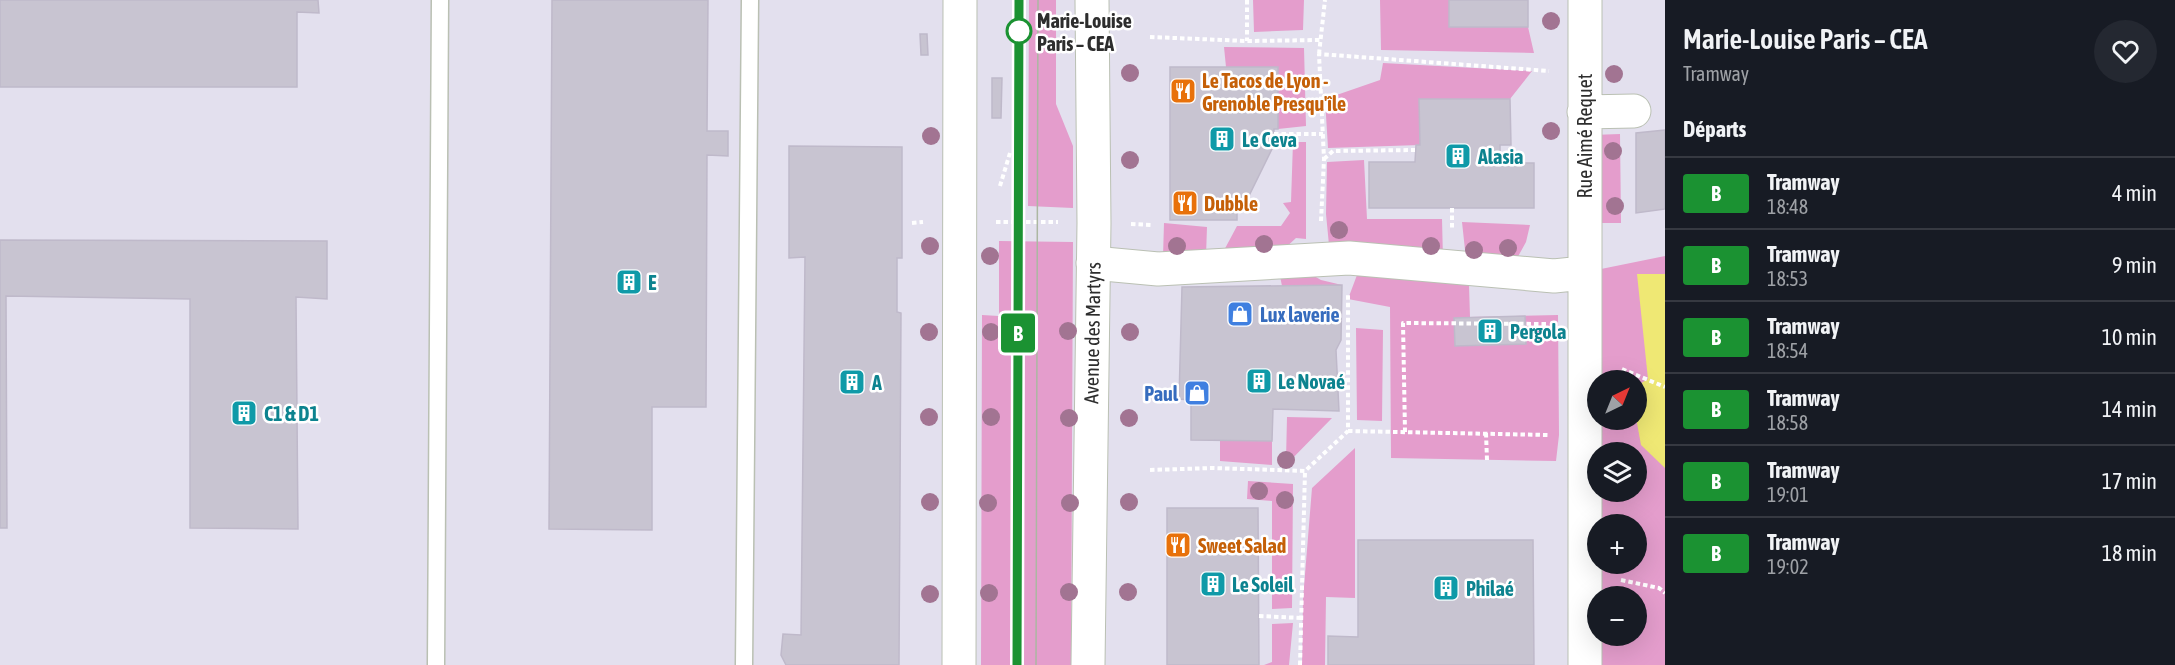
<!DOCTYPE html>
<html lang="fr">
<meta charset="utf-8">
<style>
body{margin:0;font-family:"Asap Condensed",sans-serif;background:#242831;color:#f1f3f6;height:100vh;display:flex;flex-direction:column;font-size:22px;white-space:nowrap}
*{box-sizing:border-box;margin:0}
p{font-size:20px;color:#9ea1a6}
.icon{flex:none;width:33px;height:33px;fill:none;stroke:currentColor;stroke-width:2;stroke-linecap:round;stroke-linejoin:round}
.map{position:relative;flex:1;overflow:hidden}
.drawer{display:flex;flex-direction:column;background:#171b24;width:510px}
.drawer>*{flex:none}
.badge{padding:0 12px;border-radius:4px;font-size:21px;line-height:39px}
.needle{width:39px;rotate:43deg}
.buttons{position:absolute;left:1587px;top:370px;display:grid;gap:12px}
.buttons a{display:grid;place-items:center;width:60px;height:60px;border-radius:50%;background:#171b24;box-shadow:0 6px 24px #0002;font-size:30px}
.map>.badge{position:absolute;translate:-50% -50%;box-shadow:0 0 0 3px #fff}
h2{padding:0 18px;font-size:22px;line-height:54px}
.round{display:grid;place-items:center;flex:none;width:63px;height:63px;border-radius:32px;background:#242831}
.overview{display:flex;align-items:center;justify-content:space-between;height:102px;padding:0 18px}
h1{font-size:28px;font-weight:600;line-height:45px}
ul{padding:0;list-style:none}
li{display:flex;align-items:center;gap:18px;height:72px;padding:0 18px;border-top:2px solid #363941}
li div{flex:1}
li b{display:block;font-size:22px}
li em{font-style:normal}
li .badge{min-width:66px;font-weight:700;text-align:center}
main{display:flex;flex:1;min-height:0}
.map>svg:first-child{display:block}
.green{fill:#e49dcc}
.water{fill:#efe874}
.building{fill:#c8c4d1;stroke:#bfb9ca;stroke-width:1.5}
.lines{fill:none;stroke-linecap:round;stroke-linejoin:round}
.lane-casing{stroke:#bac0b3;stroke-width:19}
.street-casing{stroke:#bac0b3;stroke-width:35}
.secondary-casing{stroke:#bac0b3;stroke-width:35}
.path{stroke:#fff;stroke-width:4;stroke-dasharray:4.5 3;stroke-linecap:butt}
.lane{stroke:#fff;stroke-width:16}
.street{stroke:#fff;stroke-width:33}
.secondary{stroke:#fff;stroke-width:33}
.tram{stroke:#acb7a2;stroke-width:1.5}
.tree{fill:#a27492}
.line-casing{stroke:#fff;stroke-width:14}
.line{stroke:#1b9232;stroke-width:9}
.stop-dot{fill:#fff;stroke:#1b9232;stroke-width:3}
.labels{text-anchor:middle;dominant-baseline:central;stroke-width:5;stroke-linejoin:round;paint-order:stroke}
.stop-label{font-size:20px;font-weight:bold;fill:#2d2d2d;stroke:#fff;text-anchor:start}
.food-label{font-size:20px;font-weight:bold;fill:#c56008;stroke:#fff;text-anchor:start}
.street-label{font-size:20px;fill:#2d2d2d;stroke:#fff}
.culture-label{font-size:20px;font-weight:bold;fill:#0d838f;stroke:#fff;text-anchor:start}
.shop-label{font-size:20px;font-weight:bold;fill:#366cbe;stroke:#fff;text-anchor:start}
</style>
<main>
<div class="map">
<svg width="1665" height="665" viewBox="0 0 1665 665">
<rect width="100%" height="100%" fill="#e3e0ee"/>
<path class="green" d="M1029 0H1056V104L1073 146V208L1028 206Z
M1253 0H1304L1303 30 1254 32Z
M1380 0H1449V27H1528L1534 53 1381 50Z
M1224 47 1304 48 1306 126 1278 129V67H1226Z
M1383 63 1532 71 1510 99H1419L1420 145 1328 148 1325 99 1380 80Z
M1620 134 1621 223H1592V135Z
M1293 142H1306V239L1296 238 1282 251 1221 256 1237 226H1281L1290 213 1283 203 1291 202Z
M1364 160 1367 219H1442L1443 259 1329 245 1326 214 1327 162Z
M1462 222 1530 225 1526 242 1515 262 1466 259Z
M1164 223 1207 227 1206 256 1163 257Z
M999 241 1073 242 1071 665H981L982 315 999 316Z
M1665 256V665H1602V636H1636V597H1601V564H1636V525H1601V492H1636V453H1601V420H1636V381H1601V269Z
M1360 267 1469 285 1470 317 1558 315 1559 435 1556 461 1391 458 1390 307 1348 299Z
M1302 269 1321 280 1342 285 1282 286 1279 271Z
M1356 328 1383 330 1382 421 1357 420Z
M1287 417 1332 418 1286 465V460Z
M1220 441H1272V465L1220 461Z
M1355 448V598L1326 597 1325 665H1302L1303 599 1312 488Z
M1248 481 1293 484 1292 608 1272 609V501L1247 499Z
M1293 623 1289 665H1264L1272 662V624Z"/>
<path class="water" d="M1637 274H1665V468L1641 445 1637 423 1638 385 1648 379Z"/>
<path class="building" d="M0 0H318L319 13 297 12V87H0Z
M552 0H708L707 131H728V156L707 155 706 407H652V530L549 529Z
M1449 0H1528V27H1449Z
M920 34H927L928 55H921Z
M1170 67H1278V129H1274L1273 147 1241 212H1237V220H1170Z
M992 78H1002L1001 118H992Z
M1419 99H1510L1511 145H1500V163H1534V208H1369V162H1415L1416 145H1420Z
M1665 130V209L1636 213V133Z
M789 146 902 147V258H897V312L901 313 899 665H786L781 655 783 634 801 635 805 257 789 258Z
M0 240 327 241V299L296 297 298 529 190 528V299L6 296 7 528H0Z
M1342 285 1341 340 1336 350 1339 411 1273 409 1272 441 1191 440V400L1179 399 1182 287Z
M1525 316 1526 344 1455 346 1454 318Z
M1167 508H1258L1259 665H1167Z
M1358 540H1533L1534 665H1328V636L1358 637Z"/>
<g class="lines">
<g class="lane-casing">
<path id="lane" d="M436 665 440 0
M744 665 750 0"/>
</g>
<g class="street-casing">
<path id="street" d="M1584 112 1634 111
M1093 263 1158 269 1349 258 1554 276 1583 273
M1585 665V0"/>
</g>
<g class="secondary-casing">
<path id="secondary" d="M959 665 960 0
M1088 665 1094 223 1092 0"/>
</g>
<path class="path" d="M1247 0V41
M1150 37 1247 41 1321 40
M1319 54 1325 0
M1274 134H1323
M1324 159 1333 151 1415 150
M1000 186 1010 153
M1452 208V229
M1321 221 1324 159 1319 54 1549 71
M996 222H1058
M912 223 923 222
M1131 224 1152 225
M1622 369 1665 387
M1348 431 1548 435
M1405 432 1403 323 1548 324
M1486 433 1487 460
M1150 470 1213 468 1305 471 1348 431V295
M1621 580 1659 588 1665 593
M1259 616 1302 618
M1300 665 1305 471"/>
<use href="#lane" class="lane"/>
<use href="#street" class="street"/>
<use href="#secondary" class="secondary"/>
<path class="tram" d="M1017 665 1019 0
M1036 665 1038 0"/>
</g>
<g class="tree">
<circle cx="1551" cy="21" r="9"/>
<circle cx="1130" cy="73" r="9"/>
<circle cx="1614" cy="74" r="9"/>
<circle cx="1551" cy="131" r="9"/>
<circle cx="931" cy="136" r="9"/>
<circle cx="1613" cy="151" r="9"/>
<circle cx="1130" cy="160" r="9"/>
<circle cx="1615" cy="206" r="9"/>
<circle cx="1339" cy="230" r="9"/>
<circle cx="1264" cy="244" r="9"/>
<circle cx="930" cy="246" r="9"/>
<circle cx="1177" cy="246" r="9"/>
<circle cx="1431" cy="246" r="9"/>
<circle cx="1508" cy="248" r="9"/>
<circle cx="1474" cy="250" r="9"/>
<circle cx="990" cy="256" r="9"/>
<circle cx="1068" cy="331" r="9"/>
<circle cx="929" cy="332" r="9"/>
<circle cx="991" cy="332" r="9"/>
<circle cx="1130" cy="332" r="9"/>
<circle cx="929" cy="417" r="9"/>
<circle cx="991" cy="417" r="9"/>
<circle cx="1069" cy="418" r="9"/>
<circle cx="1129" cy="418" r="9"/>
<circle cx="1286" cy="460" r="9"/>
<circle cx="1259" cy="491" r="9"/>
<circle cx="1285" cy="500" r="9"/>
<circle cx="930" cy="502" r="9"/>
<circle cx="1129" cy="502" r="9"/>
<circle cx="988" cy="503" r="9"/>
<circle cx="1070" cy="503" r="9"/>
<circle cx="1069" cy="592" r="9"/>
<circle cx="1128" cy="592" r="9"/>
<circle cx="989" cy="593" r="9"/>
<circle cx="930" cy="594" r="9"/>
</g>
<g class="lines">
<g class="line-casing">
<path id="line" d="M1017 665 1019 0"/>
</g>
<use href="#line" class="line"/>
</g>
<defs>
<g id="restaurant-square" transform="scale(1.35)"><rect x="-9" y="-9" width="18" height="18" rx="4" fill="#e8710a" stroke="#fff"/><path d="M-5-6h1v4h1v-4h1v4h1v-4h1v5L-1.5 .5V6h-2V.5L-5-1ZM5-6V6H3V1.5H1.5Q1.5-4 5-6Z" fill="#fff"/></g>
<g id="building-square" transform="scale(1.35)"><rect x="-9" y="-9" width="18" height="18" rx="4" fill="#0f9aa8" stroke="#fff"/><path d="M-4-6H4V6H1V3H-1V6H-4ZM-2.5-4.3h1.7v1.8h-1.7ZM.8-4.3h1.7v1.8H.8ZM-2.5-1h1.7V.8h-1.7ZM.8-1h1.7V.8H.8Z" fill="#fff"/></g>
<g id="shop-square" transform="scale(1.35)"><rect x="-9" y="-9" width="18" height="18" rx="4" fill="#3f7fe0" stroke="#fff"/><path d="M-5-2.5h2.3a2.7 3.5 0 0 1 5.4 0H5L5.5 6h-11ZM-1.5-2.5h3a1.5 2.3 0 0 0-3 0Z" fill="#fff"/></g>
</defs>
<g fill-rule="evenodd">
<use href="#restaurant-square" x="1183" y="91"/>
<use href="#building-square" x="1222" y="139"/>
<use href="#building-square" x="1458" y="156"/>
<use href="#restaurant-square" x="1185" y="203"/>
<use href="#building-square" x="629" y="282"/>
<use href="#shop-square" x="1240" y="314"/>
<use href="#building-square" x="1490" y="331"/>
<use href="#building-square" x="1259" y="381"/>
<use href="#building-square" x="852" y="382"/>
<use href="#shop-square" x="1197" y="393"/>
<use href="#building-square" x="244" y="413"/>
<use href="#restaurant-square" x="1178" y="545"/>
<use href="#building-square" x="1213" y="584"/>
<use href="#building-square" x="1446" y="588"/>
</g>
<circle class="stop-dot" cx="1019" cy="31" r="12"/>
<g class="labels">
<g class="stop-label">
<text x="1037" y="20">Marie-Louise<tspan x="1037" dy="23">Paris – CEA</tspan></text>
</g>
<g class="food-label">
<text x="1202" y="80">Le Tacos de Lyon -<tspan x="1202" dy="23">Grenoble Presqu'île</tspan></text>
<text x="1204" y="203">Dubble</text>
<text x="1198" y="545">Sweet Salad</text>
</g>
<g class="street-label">
<text transform="translate(1584 136) rotate(-90)">Rue Aimé Requet</text>
<text transform="translate(1092 333) rotate(-89)">Avenue des Martyrs</text>
</g>
<g class="culture-label">
<text x="1242" y="139">Le Ceva</text>
<text x="1478" y="156">Alasia</text>
<text x="648" y="282">E</text>
<text x="1510" y="331">Pergola</text>
<text x="1278" y="381">Le Novaé</text>
<text x="872" y="382">A</text>
<text x="264" y="413">C1 &amp; D1</text>
<text x="1232" y="584">Le Soleil</text>
<text x="1466" y="588">Philaé</text>
</g>
<g class="shop-label">
<text x="1260" y="314">Lux laverie</text>
<text x="1178" y="393" text-anchor="end">Paul</text>
</g>
</g>
</svg>
<div class="buttons">
<a><svg class="needle" viewBox="-14 -14 28 28"><path d="M0-13l5 13h-10z" fill="#e53935"/><path d="M0 13l5-13h-10z" fill="#9ea1a6"/></svg></a>
<a><svg class="icon" aria-label="layers" viewBox="0 0 24 24"><path d="M12 4l9 5-9 5-9-5zM3 14l9 5 9-5"/></svg></a>
<a>+</a>
<a>−</a>
</div>
<b class="badge" style="left:1018px;top:333px;background:#1b9232;color:#fff">B</b>
</div>
<section class="drawer">
<div class="overview"><div><h1>Marie-Louise Paris – CEA</h1><p>Tramway</p></div><a class="round"><svg class="icon" aria-label="heart" viewBox="0 0 24 24"><path d="M12 20l-8-8c-3-5 5-10 8-4 3-6 11-1 8 4z"/></svg></a></div>
<h2>Départs</h2>
<ul>
<li><span class="badge" style="background:#1b9232;color:#fff">B</span><div><b>Tramway</b><p>18:48</p></div><em>4 min</em></li>
<li><span class="badge" style="background:#1b9232;color:#fff">B</span><div><b>Tramway</b><p>18:53</p></div><em>9 min</em></li>
<li><span class="badge" style="background:#1b9232;color:#fff">B</span><div><b>Tramway</b><p>18:54</p></div><em>10 min</em></li>
<li><span class="badge" style="background:#1b9232;color:#fff">B</span><div><b>Tramway</b><p>18:58</p></div><em>14 min</em></li>
<li><span class="badge" style="background:#1b9232;color:#fff">B</span><div><b>Tramway</b><p>19:01</p></div><em>17 min</em></li>
<li><span class="badge" style="background:#1b9232;color:#fff">B</span><div><b>Tramway</b><p>19:02</p></div><em>18 min</em></li>
</ul>
</section>
</main>
